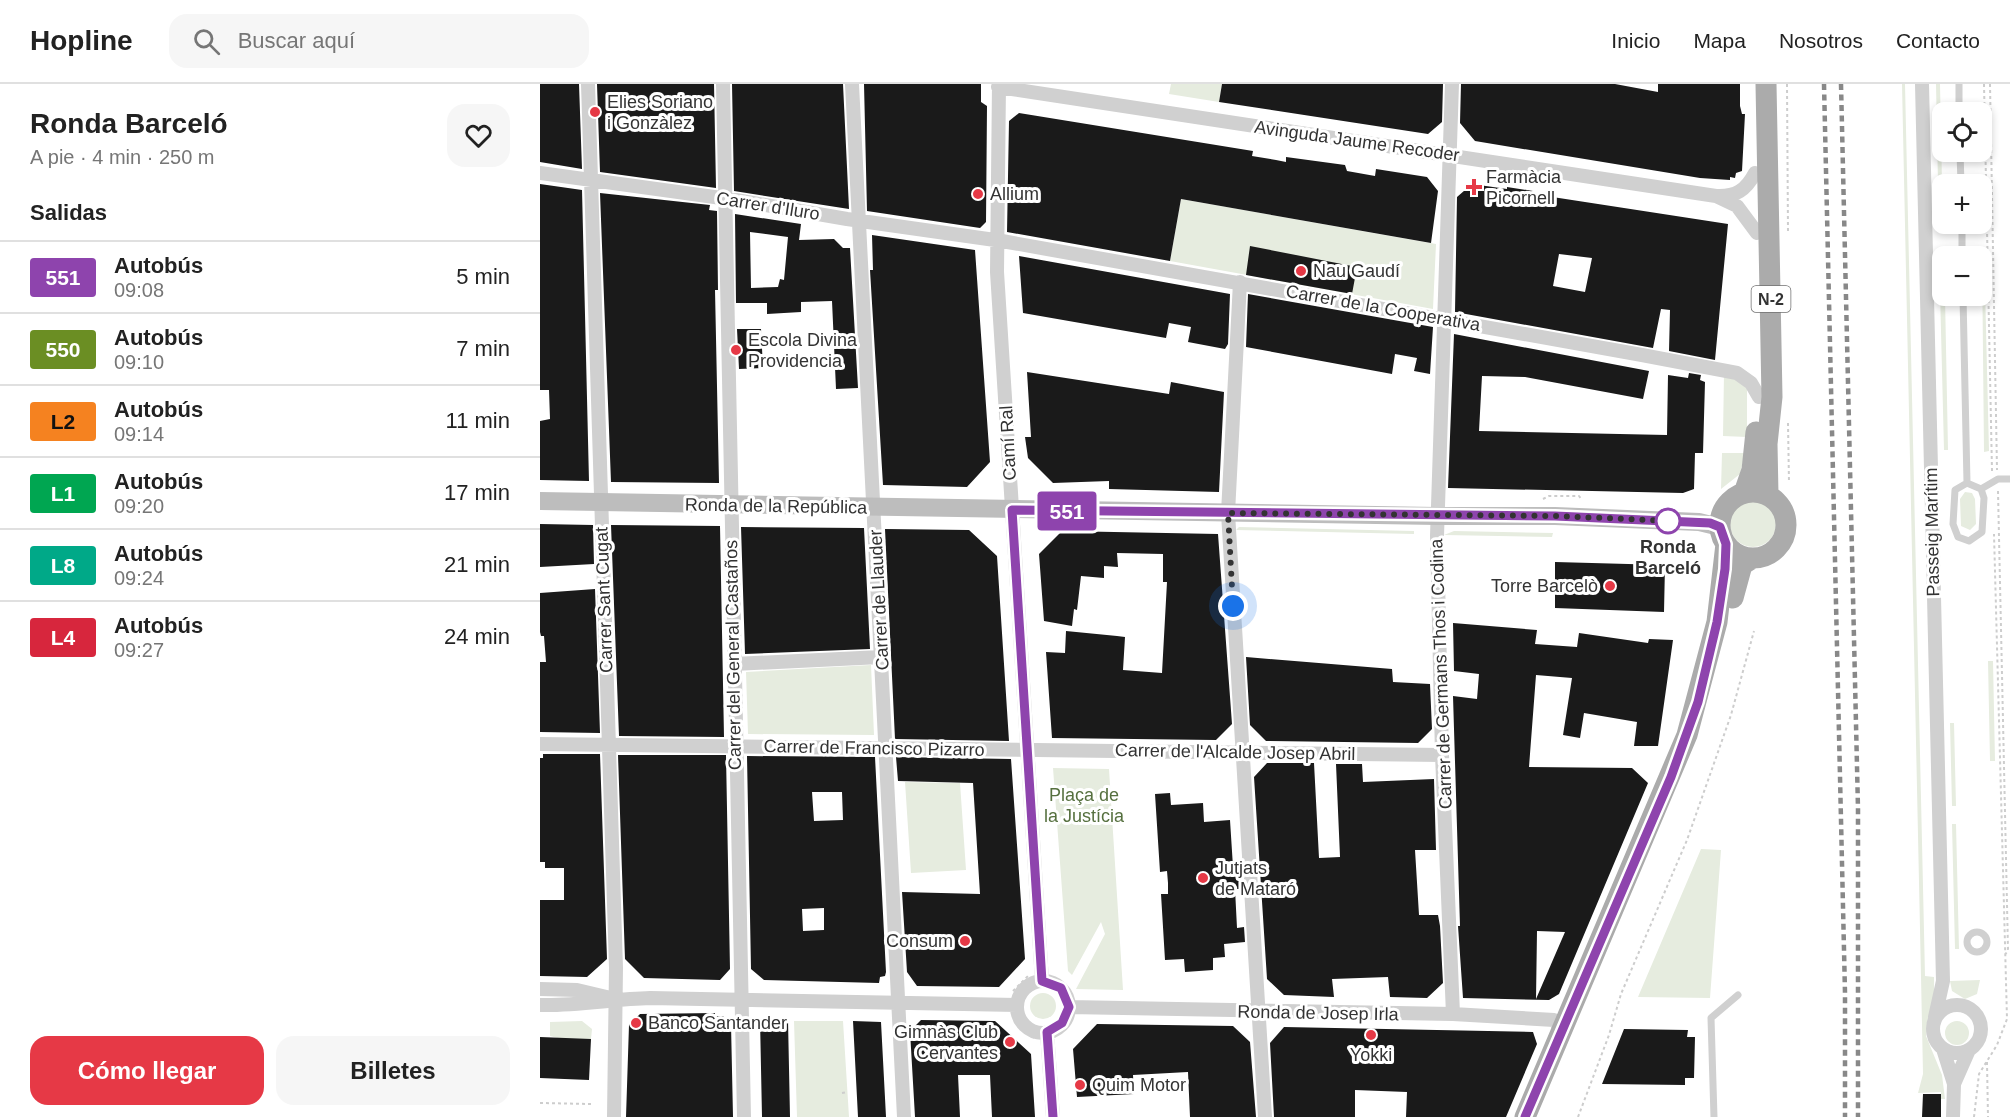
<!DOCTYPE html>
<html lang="es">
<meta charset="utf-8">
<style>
body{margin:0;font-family:Arial,sans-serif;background:#f6f6f6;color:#222;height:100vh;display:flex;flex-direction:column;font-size:22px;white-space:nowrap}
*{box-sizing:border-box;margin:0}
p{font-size:20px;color:#767676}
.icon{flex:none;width:33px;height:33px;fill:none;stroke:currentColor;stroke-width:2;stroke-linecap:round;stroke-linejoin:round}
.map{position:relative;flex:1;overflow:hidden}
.details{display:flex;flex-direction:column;background:#fff;width:540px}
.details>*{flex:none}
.badge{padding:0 12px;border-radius:4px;font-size:21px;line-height:39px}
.tools{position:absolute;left:1392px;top:18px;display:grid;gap:12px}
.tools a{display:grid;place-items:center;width:60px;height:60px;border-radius:12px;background:#fff;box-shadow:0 3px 9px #0003;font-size:30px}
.you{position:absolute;width:30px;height:30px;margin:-15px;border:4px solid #fff;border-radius:50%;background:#1a73e8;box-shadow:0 0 0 9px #1a73e833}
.map>.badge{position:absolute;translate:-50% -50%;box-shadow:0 0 0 3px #fff}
h2{padding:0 30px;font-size:22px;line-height:54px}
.round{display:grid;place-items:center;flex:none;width:63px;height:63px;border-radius:18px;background:#f6f6f6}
.head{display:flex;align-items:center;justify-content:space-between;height:102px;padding:0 30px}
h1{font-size:28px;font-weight:600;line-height:45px}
.button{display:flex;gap:12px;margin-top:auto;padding:12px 30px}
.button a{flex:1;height:69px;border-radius:18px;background:#e63946;color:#fff;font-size:24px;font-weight:600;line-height:69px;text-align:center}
.button a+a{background:#f6f6f6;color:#222}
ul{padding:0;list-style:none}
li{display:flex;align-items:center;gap:18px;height:72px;padding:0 30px;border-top:2px solid #e0e0e0}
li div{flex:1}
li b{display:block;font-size:22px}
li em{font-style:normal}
li .badge{min-width:66px;font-weight:700;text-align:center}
header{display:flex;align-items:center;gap:36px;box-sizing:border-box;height:84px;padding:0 30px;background:#fff;border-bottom:2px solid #e0e0e0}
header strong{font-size:28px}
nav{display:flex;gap:33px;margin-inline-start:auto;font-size:21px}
.search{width:420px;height:54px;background:#f6f6f6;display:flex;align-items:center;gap:15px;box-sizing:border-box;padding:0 21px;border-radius:18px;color:#767676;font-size:22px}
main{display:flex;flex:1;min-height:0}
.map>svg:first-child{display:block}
.green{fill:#e6ecdf}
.building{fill:#1a1a1a;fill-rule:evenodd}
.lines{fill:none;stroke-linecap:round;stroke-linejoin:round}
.path{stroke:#cdcdcd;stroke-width:2;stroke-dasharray:3 3;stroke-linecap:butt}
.lane{stroke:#d0d0d0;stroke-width:7}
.street{stroke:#d0d0d0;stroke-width:14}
.secondary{stroke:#bdbdbd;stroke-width:18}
.primary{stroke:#ababab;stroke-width:21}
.rail{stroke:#888;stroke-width:4.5;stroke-dasharray:6 4.5;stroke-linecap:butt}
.line-casing{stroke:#fff;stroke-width:14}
.line{stroke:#8e44ad;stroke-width:9}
.walk{stroke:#333;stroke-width:6;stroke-dasharray:0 10.8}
.poi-dot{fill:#e63946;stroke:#fff;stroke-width:2}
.stop-dot{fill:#fff;stroke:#8e44ad;stroke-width:3}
.labels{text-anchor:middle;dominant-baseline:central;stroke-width:6;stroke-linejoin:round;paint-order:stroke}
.shield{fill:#fff;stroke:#707070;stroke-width:1.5}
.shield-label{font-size:16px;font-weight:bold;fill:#333}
.poi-label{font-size:18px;fill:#333;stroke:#fff;text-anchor:start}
.street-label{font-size:18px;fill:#333;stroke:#fff}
.stop-label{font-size:18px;font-weight:bold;fill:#333;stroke:#fff}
.park-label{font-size:18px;fill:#56703f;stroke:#fff}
</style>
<header>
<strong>Hopline</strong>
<div class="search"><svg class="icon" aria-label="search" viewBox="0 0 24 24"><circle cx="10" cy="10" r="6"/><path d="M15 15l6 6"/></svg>Buscar aquí</div>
<nav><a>Inicio</a><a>Mapa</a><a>Nosotros</a><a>Contacto</a></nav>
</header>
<main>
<section class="details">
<div class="head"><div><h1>Ronda Barceló</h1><p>A pie · 4 min · 250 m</p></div><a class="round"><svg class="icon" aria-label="heart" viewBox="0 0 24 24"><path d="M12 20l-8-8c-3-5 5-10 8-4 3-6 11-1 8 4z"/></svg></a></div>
<h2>Salidas</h2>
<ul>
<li><span class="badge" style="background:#8e44ad;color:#fff">551</span><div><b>Autobús</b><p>09:08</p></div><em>5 min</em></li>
<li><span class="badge" style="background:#6b8e23;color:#fff">550</span><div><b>Autobús</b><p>09:10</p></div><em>7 min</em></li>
<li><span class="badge" style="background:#f58220;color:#111">L2</span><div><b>Autobús</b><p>09:14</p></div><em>11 min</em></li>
<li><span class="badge" style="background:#00a651;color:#fff">L1</span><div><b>Autobús</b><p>09:20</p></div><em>17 min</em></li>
<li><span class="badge" style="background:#00a988;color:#fff">L8</span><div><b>Autobús</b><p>09:24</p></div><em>21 min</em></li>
<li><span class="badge" style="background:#d7263d;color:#fff">L4</span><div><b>Autobús</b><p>09:27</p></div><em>24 min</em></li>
</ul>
<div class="button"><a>Cómo llegar</a><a>Billetes</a></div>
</section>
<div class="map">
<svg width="1470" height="1033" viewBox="0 0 1470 1033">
<rect width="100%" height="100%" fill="#fff"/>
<path class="green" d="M631 0H682L679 18 629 10Z
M1362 0H1365L1385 892 1394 893V913L1386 952 1402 991 1405 1015H1401V1008L1378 1009 1383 990 1381 892Z
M1396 0H1400L1403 149H1399Z
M641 115 896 160 893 225 630 177Z
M1439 163H1444L1449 367 1444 368 1442 172H1439Z
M1399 167H1404L1402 212H1405L1408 366H1404Z
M1184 289 1203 299 1207 305V353L1183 352Z
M1182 369H1205L1200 390 1181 405Z
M1425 408 1432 409 1435 415 1436 440 1430 446 1421 442 1420 415Z
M1190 440a23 23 0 1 1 46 0a23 23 0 1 1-46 0Z
M699 443 874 447V450L696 446Z
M914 447 1013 449 1012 453 904 451Z
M1448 577H1453L1455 677H1450Z
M331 581 334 651 208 650 206 588Z
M1410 639H1414L1416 722H1412Z
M513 684 569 685 583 906 536 905 565 850 561 838 532 891 528 887Z
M365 698 420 699 426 786 371 789Z
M1412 740H1416L1419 865H1415Z
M1161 765 1181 766 1170 914 1098 913Z
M1440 896 1437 910 1425 915 1412 907 1410 897Z
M490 922a13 13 0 1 1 26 0a13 13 0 1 1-26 0Z
M1405 949a12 12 0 1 1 24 0a12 12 0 1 1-24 0Z
M42 937 52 945 51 955 25 956 10 952V938Z
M254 937H303L309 1033H257Z"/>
<path class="building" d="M0 0H39L42 85 0 78Z
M57 0H174L176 104 60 88Z
M192 0H303L309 125 194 107Z
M324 0H441V18L447 22 446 138 440 144 327 127Z
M682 0H903L902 38 888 50 679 18Z
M921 0H1075L1118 8V0H1200V22L1202 30H1205L1202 87 1196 89 1195 94 1190 93V96L1160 94 935 57 920 39Z
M479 29 713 67 712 72 736 76 746 78V73L805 81 807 87 835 92 836 85 887 93 898 107 891 159 641 115 630 177 467 148 469 37Z
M0 100 42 106 49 397 0 396V337L10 335 9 306H0Z
M932 100 967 105V103L993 107V110L1188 140 1175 276 1129 267 1130 226 1121 225 1113 264 915 228 917 113ZM1019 170 1052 174 1045 208 1013 202Z
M60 109 170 121 169 126 177 127 178 206H175L179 399 71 398Z
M195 130 261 140 259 156 294 155 303 164H310L318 304 296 305 292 217 261 218V228L227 230V219H196ZM210 148 248 153 244 196 240 195 238 203 211 204Z
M332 151 435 166 450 378 427 403 343 401 330 186H333Z
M710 162 817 183 812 210 706 191Z
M479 172 690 210 688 260 685 265 648 258 651 243 629 239 626 254 483 229Z
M708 210 893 243 890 290 874 287 877 274 855 270 852 290 706 263Z
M197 245H221L223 284 199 285Z
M914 250 1109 287 1103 315 985 293 942 292 939 347 1127 351 1128 291 1148 294 1149 289 1161 291 1160 296 1165 298 1163 369H1155L1154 405 1143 409 908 404Z
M487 288 629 310 631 298 684 308 679 408 569 405V397L513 399 488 374 485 353H491Z
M0 440 53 441 54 480 0 483Z
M71 441 180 442 184 653 79 652Z
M201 443 324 444 330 565 205 570Z
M345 445 429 446 457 472 469 657 355 655Z
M522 447 678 450 692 640 676 656 512 654 506 568 525 569 526 547 577 552 585 553 583 586 622 589 627 498H623V470L577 469 578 483 564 482V494L541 492 537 526 534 525 532 542 504 537 499 470Z
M1015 478 1125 481 1124 528 1015 524Z
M55 505 60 649 0 648V578H6L4 552H1L0 548V509Z
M913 539 997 546 995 560 1037 563 1039 549 1108 559 1109 555 1133 556 1118 662H1094L1097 638 1044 629 1040 654 1023 651 1032 594 996 591 989 683 1092 684 1108 699 1019 910 1009 916 923 914 918 842H920L913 612 937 615 939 590 914 587ZM997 847 1025 848 996 915Z
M706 573 852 585 853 598 890 600 892 645 878 659 726 657 710 641Z
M3 670H60L67 875 47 893 0 892V816H24V784H5V778H0V674H3Z
M78 671H186L190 885 180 896 104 894 85 875Z
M207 672 335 673 346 888 345 892 340 893 339 899 224 896 211 885ZM272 708H302L303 736 274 737ZM284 824V846L263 847 262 825Z
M356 673 471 675 485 875 459 903 377 902 367 888 362 808 440 810 433 699 358 697Z
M727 679H774L779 774 800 773 796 680H822L823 698 894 695 896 766H875L879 831H898L900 842 903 899 887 914 850 913 848 893 792 895 794 913 744 911 727 895 714 693Z
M630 709 631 721 663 719 664 738 690 736 693 783 701 782 702 805H695L697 844 704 843 705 858 684 860 685 873 673 874V886L645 888 644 875 625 876 621 810H628V799L627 787 620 788 615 710Z
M175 929V932H183L191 940 193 1033H86L89 941 100 930Z
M220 935 248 936 250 1033H222Z
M381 936 455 937 491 970 495 1033H452L450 991H418L420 1033H375L370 947Z
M313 937 341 938 346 1033H318Z
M557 940 693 942 710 958 716 1033H650L648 988 593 991 594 1010 537 1013 533 965Z
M744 943 993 948 997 960 966 1033H866L867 1008 815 1006V1033H734L730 959Z
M1084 945 1148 946 1147 953H1155L1154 994H1145V1001L1062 1000Z
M0 953 51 955 49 996 0 994Z
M1383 1010H1401V1033H1382Z"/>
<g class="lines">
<path class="path" d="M1247 0 1248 150
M1444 0 1452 387
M1450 0 1457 386
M1248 339 1249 399
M1458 407 1468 866 1465 871
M1003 415 1009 412H1039L1042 416
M473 907 488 892
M474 936 494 954
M1447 978 1448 1033
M302 1009 307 1008
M0 1019 51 1020
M1038 1033 1069 951 1081 910 1147 756 1191 631 1214 547
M1434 1033 1439 990 1457 961 1467 935 1454 450"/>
<path class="lane" d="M1419 0V28
M1420 68 1421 100
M1422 140V172
M1423 212 1427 399
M1427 399 1441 405 1444 414 1442 448 1429 457 1418 453 1413 440 1415 406Z
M1441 405 1458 395H1470
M1427 858a10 10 0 1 1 20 0a10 10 0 1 1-20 0Z
M1174 1033 1171 934 1198 911"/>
<path class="street" d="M48 0 76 884 74 1033
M183 0 204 1033
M312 0 364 1033
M459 0 457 188 502 897
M912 0 897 452 902 671 913 930
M1382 0 1403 897 1395 933
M458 3 1176 112C1196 113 1206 106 1215 89
M0 89 196 116 307 135 462 157 1102 271 1197 289 1211 299 1219 313
M1178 113 1197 122 1217 149
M700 198 688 429 725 1033
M194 580 341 573
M0 660 902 671
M477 923a26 26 0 1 1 52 0a26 26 0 1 1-52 0Z
M0 905 37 906 75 915
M1393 945a24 24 0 1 1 48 0a24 24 0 1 1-48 0Z
M0 921C37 922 73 915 110 914L477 921
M529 923 913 930 1014 936 1022 945
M507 948 513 1033
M1403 965 1414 1000 1413 1033
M1414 1000 1429 966"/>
<path class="secondary" d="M0 417 897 432H1015L1159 438 1180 443"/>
<path class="primary" d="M1226 0 1232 313 1227 360 1228 411
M1180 441a33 33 0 1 1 66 0a33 33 0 1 1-66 0Z
M1204 409 1212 386 1216 348
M1193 514 1202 481 1213 474
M985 1033 1147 651 1177 538 1186 460"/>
<path class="rail" d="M1284 0 1305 909V1033
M1301 0 1318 725V1033"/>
</g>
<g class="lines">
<g class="line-casing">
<path id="line" d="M513 1033 507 948 522 939 529 923 521 904 502 897 472 426 1015 432 1170 439 1180 443 1186 460 1185 485 1177 538 1158 618 1131 693 985 1033"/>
</g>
<use href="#line" class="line"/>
<path class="walk" d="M693 522 688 429 1015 432 1133 437H1128"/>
</g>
<g class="poi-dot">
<circle cx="55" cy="28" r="6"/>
<path d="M931 94h6v6h6v6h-6v6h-6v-6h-6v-6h6z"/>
<circle cx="438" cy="110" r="6"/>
<circle cx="761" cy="187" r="6"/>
<circle cx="196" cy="266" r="6"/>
<circle cx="1070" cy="502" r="6"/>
<circle cx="663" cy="794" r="6"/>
<circle cx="425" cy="857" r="6"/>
<circle cx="96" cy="939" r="6"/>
<circle cx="831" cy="951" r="6"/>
<circle cx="470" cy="958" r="6"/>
<circle cx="540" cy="1001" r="6"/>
</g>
<circle class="stop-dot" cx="1128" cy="437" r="12"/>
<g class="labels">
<rect class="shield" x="1211.5" y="202" width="39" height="26" rx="4.5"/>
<g class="shield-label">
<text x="1231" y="215">N-2</text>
</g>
<g class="poi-label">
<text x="67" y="18">Elies Soriano<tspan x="67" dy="21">i Gonzàlez</tspan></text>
<text x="946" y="93">Farmàcia<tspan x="946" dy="21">Picornell</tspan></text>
<text x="450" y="110">Allium</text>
<text x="773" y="187">Nau Gaudí</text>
<text x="208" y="256">Escola Divina<tspan x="208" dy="21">Providencia</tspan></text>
<text x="1058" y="502" text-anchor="end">Torre Barcelò</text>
<text x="675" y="784">Jutjats<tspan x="675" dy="21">de Mataró</tspan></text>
<text x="413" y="857" text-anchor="end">Consum</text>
<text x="108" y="939">Banco Santander</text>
<text x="458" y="948" text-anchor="end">Gimnàs Club<tspan x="458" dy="21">Cervantes</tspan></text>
<text x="831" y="971" text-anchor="middle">Yokki</text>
<text x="552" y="1001">Quim Motor</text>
</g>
<g class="street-label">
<text transform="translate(817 57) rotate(8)">Avinguda Jaume Recoder</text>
<text transform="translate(228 122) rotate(9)">Carrer d'Iluro</text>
<text transform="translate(843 224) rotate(10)">Carrer de la Cooperativa</text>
<text transform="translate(468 359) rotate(-93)">Camí Ral</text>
<text transform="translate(236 422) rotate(1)">Ronda de la República</text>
<text transform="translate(1392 448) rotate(-91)">Passeig Marítim</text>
<text transform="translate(64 516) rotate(-92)">Carrer Sant Cugat</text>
<text transform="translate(339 516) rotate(-93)">Carrer de Llauder</text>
<text transform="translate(193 571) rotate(-91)">Carrer del General Castaños</text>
<text transform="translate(901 590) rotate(-92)">Carrer de Germans Thos i Codina</text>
<text transform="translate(334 664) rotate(1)">Carrer de Francisco Pizarro</text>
<text transform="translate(695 668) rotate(1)">Carrer de l'Alcalde Josep Abril</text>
<text transform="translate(778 929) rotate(1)">Ronda de Josep Irla</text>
</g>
<g class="stop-label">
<text x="1128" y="463">Ronda<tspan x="1128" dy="21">Barceló</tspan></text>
</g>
<g class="park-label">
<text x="544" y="711">Plaça de<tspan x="544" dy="21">la Justícia</tspan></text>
</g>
</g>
</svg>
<div class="tools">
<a><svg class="icon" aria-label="locate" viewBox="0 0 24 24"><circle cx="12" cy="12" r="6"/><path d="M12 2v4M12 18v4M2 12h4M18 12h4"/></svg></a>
<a>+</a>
<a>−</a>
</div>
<div class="you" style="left:693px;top:522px"></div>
<b class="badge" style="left:527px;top:427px;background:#8e44ad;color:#fff">551</b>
</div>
</main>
